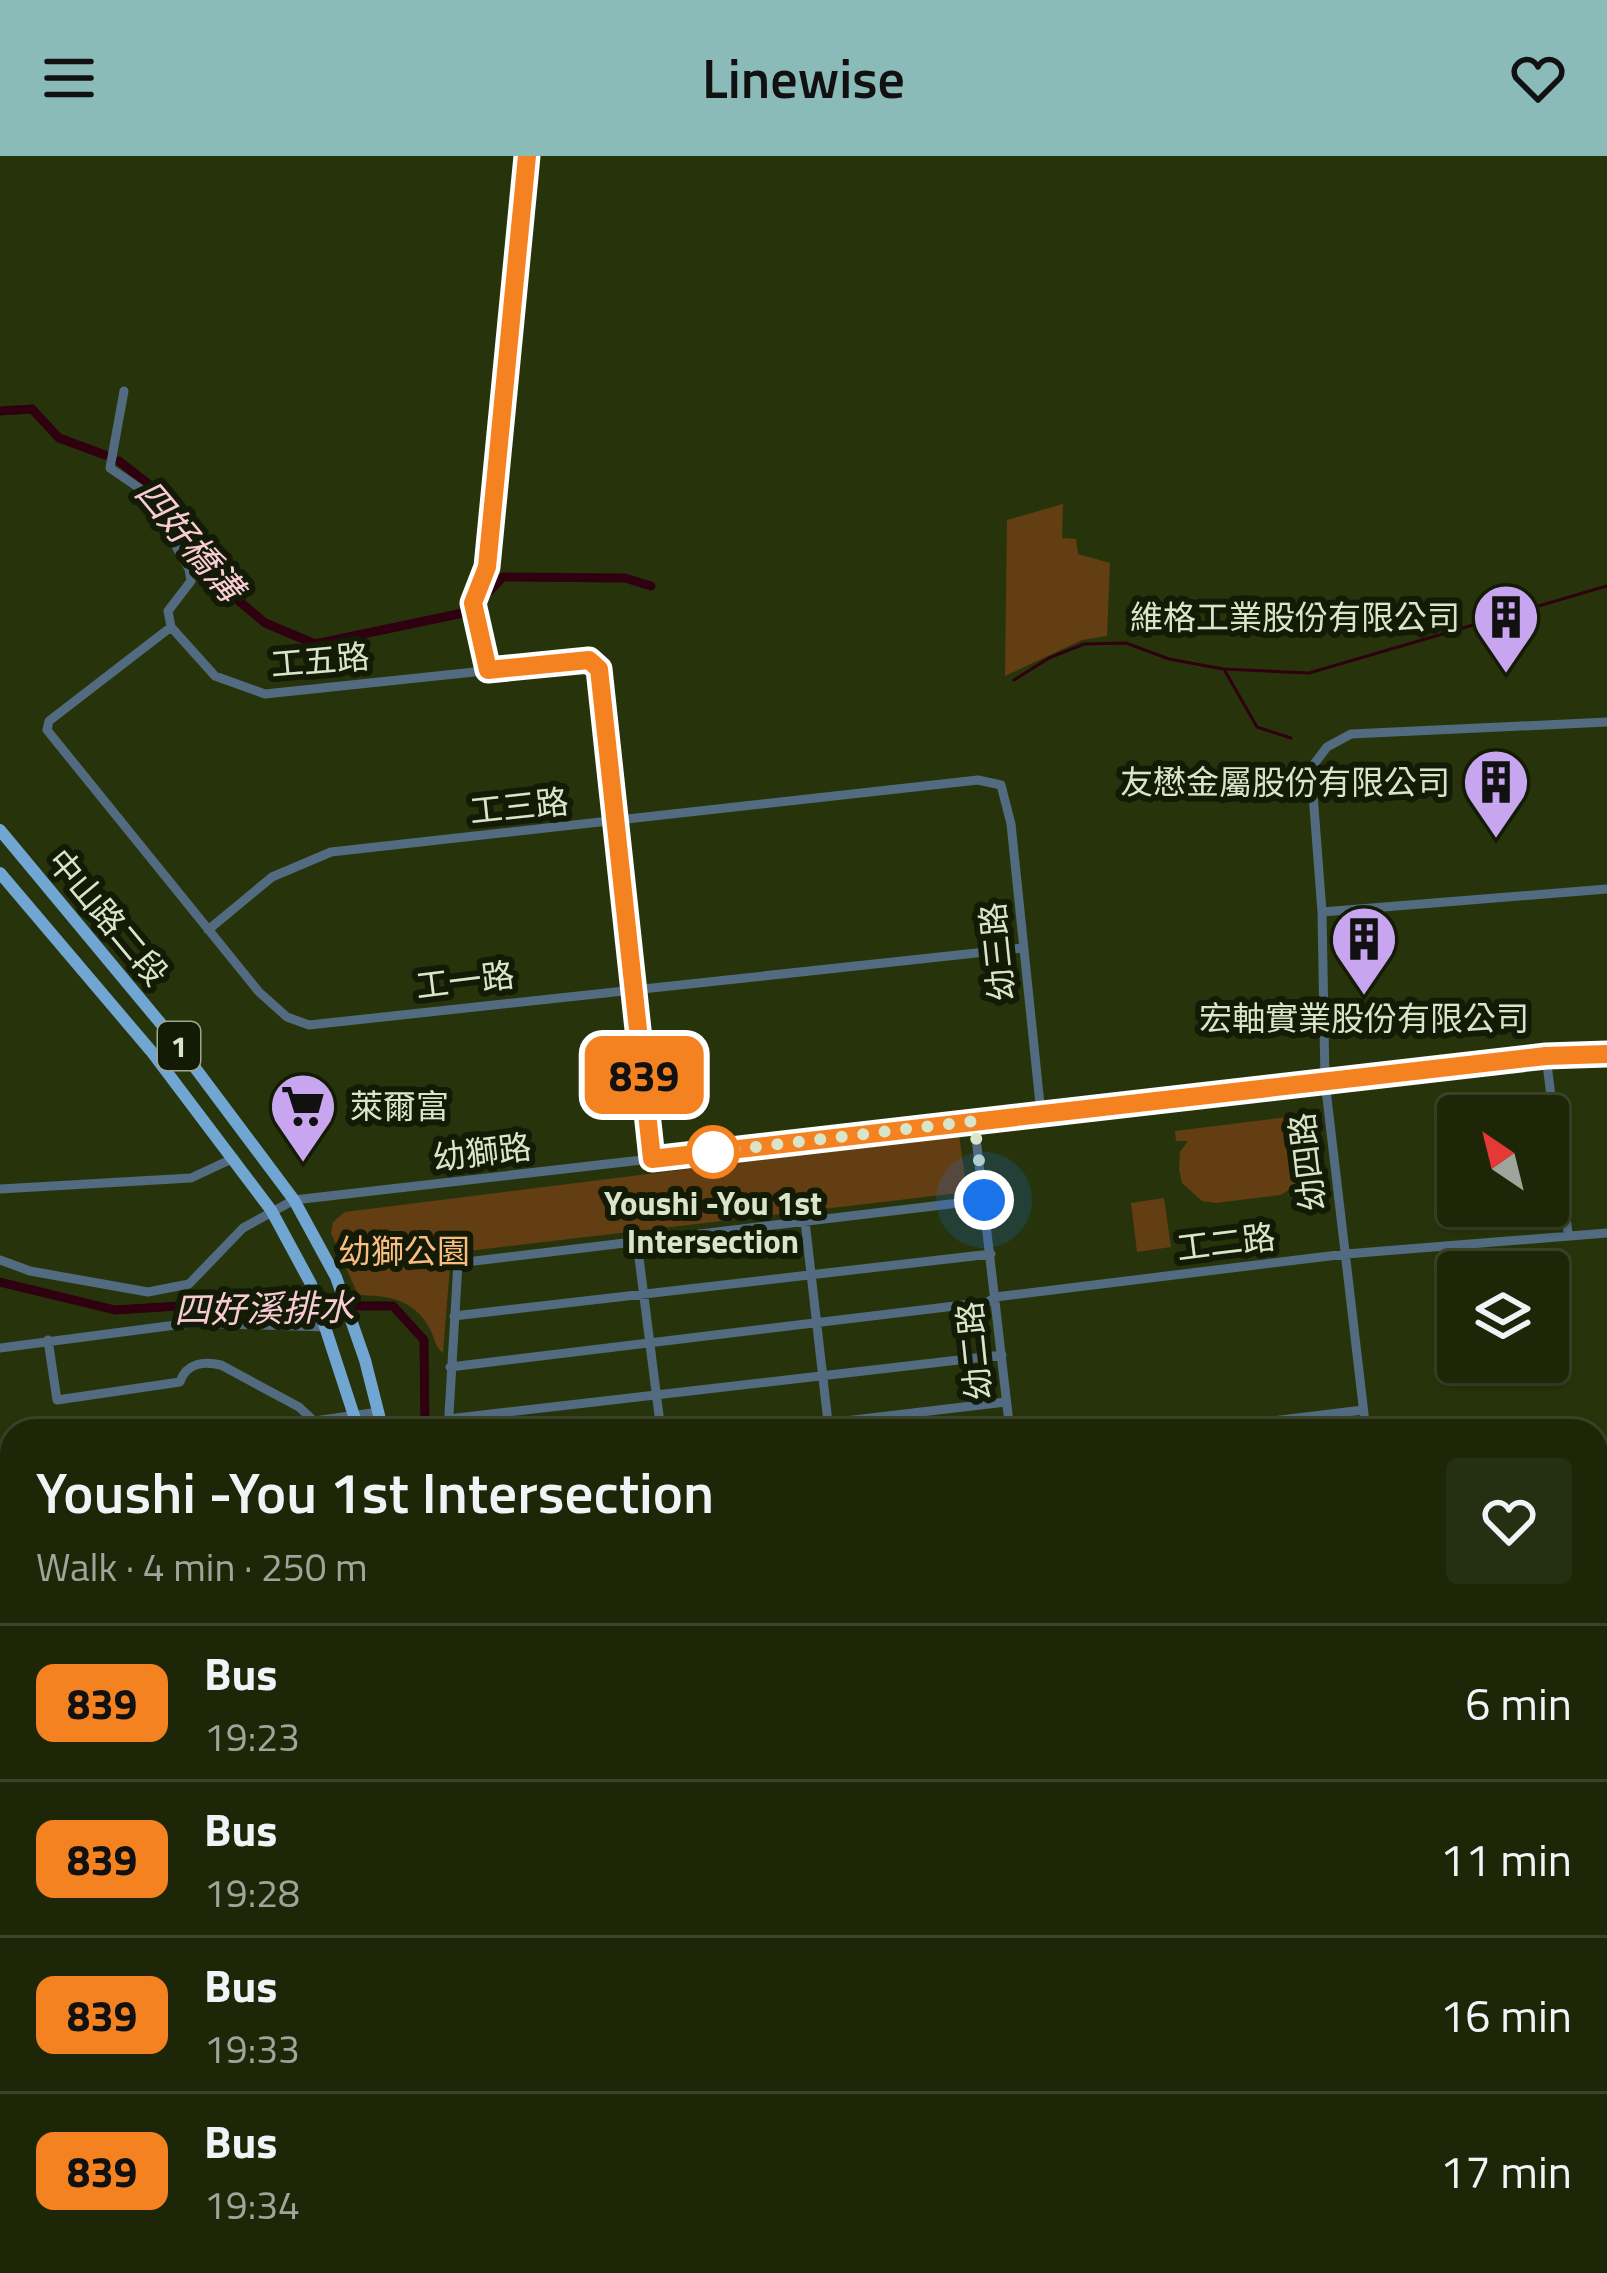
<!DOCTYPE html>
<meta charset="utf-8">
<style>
body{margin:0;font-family:"Titillium Web","Noto Sans TC",sans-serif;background:#252f12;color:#f1f3f6;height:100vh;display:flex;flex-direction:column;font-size:45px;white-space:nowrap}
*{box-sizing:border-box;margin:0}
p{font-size:39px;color:#a0a59c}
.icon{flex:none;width:66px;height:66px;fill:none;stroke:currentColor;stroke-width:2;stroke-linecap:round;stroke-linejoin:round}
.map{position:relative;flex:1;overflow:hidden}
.panel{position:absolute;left:0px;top:1263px;width:1608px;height:855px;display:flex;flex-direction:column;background:#1d2708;border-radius:36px 36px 0 0;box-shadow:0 3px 9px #0004,0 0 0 3px #3b4429}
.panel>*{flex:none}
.badge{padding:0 24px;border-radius:18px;font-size:42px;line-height:78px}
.needle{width:78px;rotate:325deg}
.fabs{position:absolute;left:1437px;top:939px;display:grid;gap:24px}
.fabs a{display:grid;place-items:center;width:132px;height:132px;border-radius:12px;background:#1d2708;box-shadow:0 3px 9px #0004,0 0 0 3px #3b4429;font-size:60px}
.you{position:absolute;width:60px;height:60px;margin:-30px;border:9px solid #fff;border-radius:50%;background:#1a73e8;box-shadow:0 0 0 18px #1a73e833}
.map>.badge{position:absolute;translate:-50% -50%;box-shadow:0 0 0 6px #fff}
.round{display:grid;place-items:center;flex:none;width:126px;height:126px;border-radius:12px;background:#252f12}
.overview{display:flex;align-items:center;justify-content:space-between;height:204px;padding:0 36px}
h1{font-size:57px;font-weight:600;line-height:90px}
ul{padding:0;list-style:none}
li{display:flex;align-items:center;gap:36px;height:156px;padding:0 36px;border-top:3px solid #3b4429}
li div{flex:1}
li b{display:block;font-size:45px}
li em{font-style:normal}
li .badge{min-width:132px;font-weight:700;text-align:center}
header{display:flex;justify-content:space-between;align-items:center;height:156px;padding:0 36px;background:#8bbbb9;color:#111;font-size:54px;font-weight:600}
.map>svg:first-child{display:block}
.green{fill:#643e13}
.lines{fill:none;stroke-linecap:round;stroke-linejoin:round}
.stream{stroke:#2f000f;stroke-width:3}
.canal{stroke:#2f000f;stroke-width:9}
.minor{stroke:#526b81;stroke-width:9}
.major{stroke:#71a5d2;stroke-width:12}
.line-casing{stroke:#fff;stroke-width:27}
.line{stroke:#f58220;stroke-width:18}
.walk{stroke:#d9e5c8;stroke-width:12;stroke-dasharray:0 21.6}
.stop-dot{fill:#fff;stroke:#f58220;stroke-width:6}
.labels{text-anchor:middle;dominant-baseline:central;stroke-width:12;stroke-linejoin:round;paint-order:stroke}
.shield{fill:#131a05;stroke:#9ea88e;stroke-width:3}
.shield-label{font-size:30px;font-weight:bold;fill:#d9e5c8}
.poi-label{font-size:33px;fill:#d9e5c8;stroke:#131a05;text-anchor:end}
.street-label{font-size:33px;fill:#d9e5c8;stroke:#131a05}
.stop-label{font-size:33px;font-weight:bold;fill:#d9e5c8;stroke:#131a05}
.park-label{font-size:33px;fill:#fabd80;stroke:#131a05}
.water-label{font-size:36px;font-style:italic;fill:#f9ccd5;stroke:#131a05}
</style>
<header><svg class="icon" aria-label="menu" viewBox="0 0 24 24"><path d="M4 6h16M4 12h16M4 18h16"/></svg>Linewise<svg class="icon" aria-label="heart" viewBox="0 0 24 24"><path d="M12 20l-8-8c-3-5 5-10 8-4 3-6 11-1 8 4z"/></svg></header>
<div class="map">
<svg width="1607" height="2117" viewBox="0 0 1607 2117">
<rect width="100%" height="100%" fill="#27340b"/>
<path class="green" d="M1063 348 1062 382 1076 383 1078 398 1110 407 1107 480 1082 484 1005 520 1007 364Z
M1311 958 1313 971 1293 974 1302 984 1306 1010 1293 1032 1280 1039 1216 1047 1202 1045 1182 1027 1179 1013 1180 996 1188 985H1176L1175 975Z
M959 979 967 1036 451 1097 443 1197C434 1189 435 1182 429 1171 412 1142 388 1140 358 1139L331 1077 333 1066 345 1056Z
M1164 1042 1171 1091 1137 1096 1131 1047Z"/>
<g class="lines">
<path class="stream" d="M1225 515 1257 571 1291 582
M1014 524 1049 502 1084 488 1126 487 1169 503 1223 513 1309 517 1607 430"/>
<path class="canal" d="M0 255 32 253 59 282 105 299
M119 305 155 333 213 423 265 467 315 488 468 456
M480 445 503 421 625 422 651 430
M0 1126 115 1154 194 1149 393 1150 424 1184 425 1275
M1596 1609 1607 1608"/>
<path class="minor" d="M124 235 110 312 145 336 189 413 191 425 168 455 171 471
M487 515 473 447 487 411 527 0
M1322 756 1607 733
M208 774 272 721 331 696 978 624 1001 629 1011 668 1041 958
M1546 900 1568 1077
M974 965 1010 1275
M652 1003 599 513 589 504 265 538 215 520 171 471 49 565 47 574 259 836 287 861 309 869 1023 792
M0 1033 191 1022 234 1002
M805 1065 829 1275
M637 1086 661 1275
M0 1104 30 1115 148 1136 189 1128 243 1072 294 1044 1546 900 1607 898
M454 1160 991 1098
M48 1184 57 1244 180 1226C186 1207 204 1205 221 1209L299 1251 314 1265
M0 1192 191 1167 328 1171
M450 1211 988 1146 995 1141 1346 1098 1607 1077
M448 1263 1002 1199
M282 1275 314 1265 379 1256
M448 1275 458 1107 984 1044
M760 1275 1006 1246
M1190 1275 1363 1254
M1366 1275 1325 925 1322 756 1311 612 1327 591 1351 578 1607 566
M1596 1406 1607 1405
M0 1417 12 1412
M1596 1586 1607 1584
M0 1607 12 1615
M0 1894 12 1891
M350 2106 353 2117
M560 2106 562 2117
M1147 2106 1218 2117
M1050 2117 1052 2106"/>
<path class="major" d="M0 674 172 881 294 1044 336 1121 365 1204 383 1275
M0 717 151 895 271 1054 311 1128 359 1275
M674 2106 698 2117
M715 2106 739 2117"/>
</g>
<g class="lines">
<g class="line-casing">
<path id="line" d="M527 0 487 411 473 447 488 514 589 504 599 513 652 1003 1546 900 1607 898"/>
</g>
<use href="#line" class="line"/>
<path class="walk" d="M713 996 974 965 984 1044"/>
</g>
<defs>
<g id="building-pin" transform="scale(3.45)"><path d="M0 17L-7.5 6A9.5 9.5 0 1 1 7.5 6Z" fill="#c8a6ef" stroke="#131a05"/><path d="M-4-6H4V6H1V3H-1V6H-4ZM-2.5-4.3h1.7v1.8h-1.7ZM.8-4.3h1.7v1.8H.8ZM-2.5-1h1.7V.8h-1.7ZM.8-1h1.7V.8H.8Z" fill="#111"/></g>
<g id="supermarket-pin" transform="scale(3.45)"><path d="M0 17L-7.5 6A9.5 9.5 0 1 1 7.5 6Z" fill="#c8a6ef" stroke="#131a05"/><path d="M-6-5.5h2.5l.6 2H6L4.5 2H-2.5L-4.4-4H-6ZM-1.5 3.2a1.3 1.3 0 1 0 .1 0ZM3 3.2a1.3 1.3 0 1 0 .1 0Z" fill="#111"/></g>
</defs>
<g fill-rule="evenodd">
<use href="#building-pin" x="1506" y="461"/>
<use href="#building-pin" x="1496" y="626"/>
<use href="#building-pin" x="1364" y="783"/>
<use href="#supermarket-pin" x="303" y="950"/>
</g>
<circle class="stop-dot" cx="713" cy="996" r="24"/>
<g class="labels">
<rect class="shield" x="158" y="866" width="42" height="48" rx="9"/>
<g class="shield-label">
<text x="179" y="890">1</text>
</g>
<g class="poi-label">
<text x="1460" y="461">維格工業股份有限公司</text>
<text x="1450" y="626">友懋金屬股份有限公司</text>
<text x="1364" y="862" text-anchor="middle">宏軸實業股份有限公司</text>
<text x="350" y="950" text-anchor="start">萊爾富</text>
</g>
<g class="street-label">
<text transform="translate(320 504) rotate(-5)">工五路</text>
<text transform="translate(519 650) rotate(-6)">工三路</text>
<text transform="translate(108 761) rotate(50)">中山路二段</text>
<text transform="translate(997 796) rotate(-96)">幼三路</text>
<text transform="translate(465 824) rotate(-7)">工一路</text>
<text transform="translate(482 996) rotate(-7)">幼獅路</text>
<text transform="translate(1307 1006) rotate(-97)">幼四路</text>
<text transform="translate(1226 1086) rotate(-7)">工二路</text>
<text transform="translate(974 1195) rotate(-96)">幼二路</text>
</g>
<g class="stop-label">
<text x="713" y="1047">Youshi -You 1st<tspan x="713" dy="38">Intersection</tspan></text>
</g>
<g class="park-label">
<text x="404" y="1095">幼獅公園</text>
</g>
<g class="water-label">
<text transform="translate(190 384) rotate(50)">四好橋溝</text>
<text transform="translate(264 1152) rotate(-1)">四好溪排水</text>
</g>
</g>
</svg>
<div class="fabs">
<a><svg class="needle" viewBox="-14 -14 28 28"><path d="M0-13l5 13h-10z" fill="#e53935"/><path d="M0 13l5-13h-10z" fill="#a0a59c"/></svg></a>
<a><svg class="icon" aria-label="layers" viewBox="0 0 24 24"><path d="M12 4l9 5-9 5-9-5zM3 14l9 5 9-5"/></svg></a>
</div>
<div class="you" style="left:984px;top:1044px"></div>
<b class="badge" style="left:644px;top:919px;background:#f58220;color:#111">839</b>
<section class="panel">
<div class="overview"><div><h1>Youshi -You 1st Intersection</h1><p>Walk · 4 min · 250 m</p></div><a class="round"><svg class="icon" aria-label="heart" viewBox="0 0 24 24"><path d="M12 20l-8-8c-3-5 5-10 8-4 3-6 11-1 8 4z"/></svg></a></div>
<ul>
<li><span class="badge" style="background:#f58220;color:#111">839</span><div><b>Bus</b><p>19:23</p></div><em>6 min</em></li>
<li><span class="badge" style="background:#f58220;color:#111">839</span><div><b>Bus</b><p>19:28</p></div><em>11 min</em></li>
<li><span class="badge" style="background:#f58220;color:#111">839</span><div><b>Bus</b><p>19:33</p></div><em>16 min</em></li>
<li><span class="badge" style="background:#f58220;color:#111">839</span><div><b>Bus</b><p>19:34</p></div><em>17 min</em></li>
</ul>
</section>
</div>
